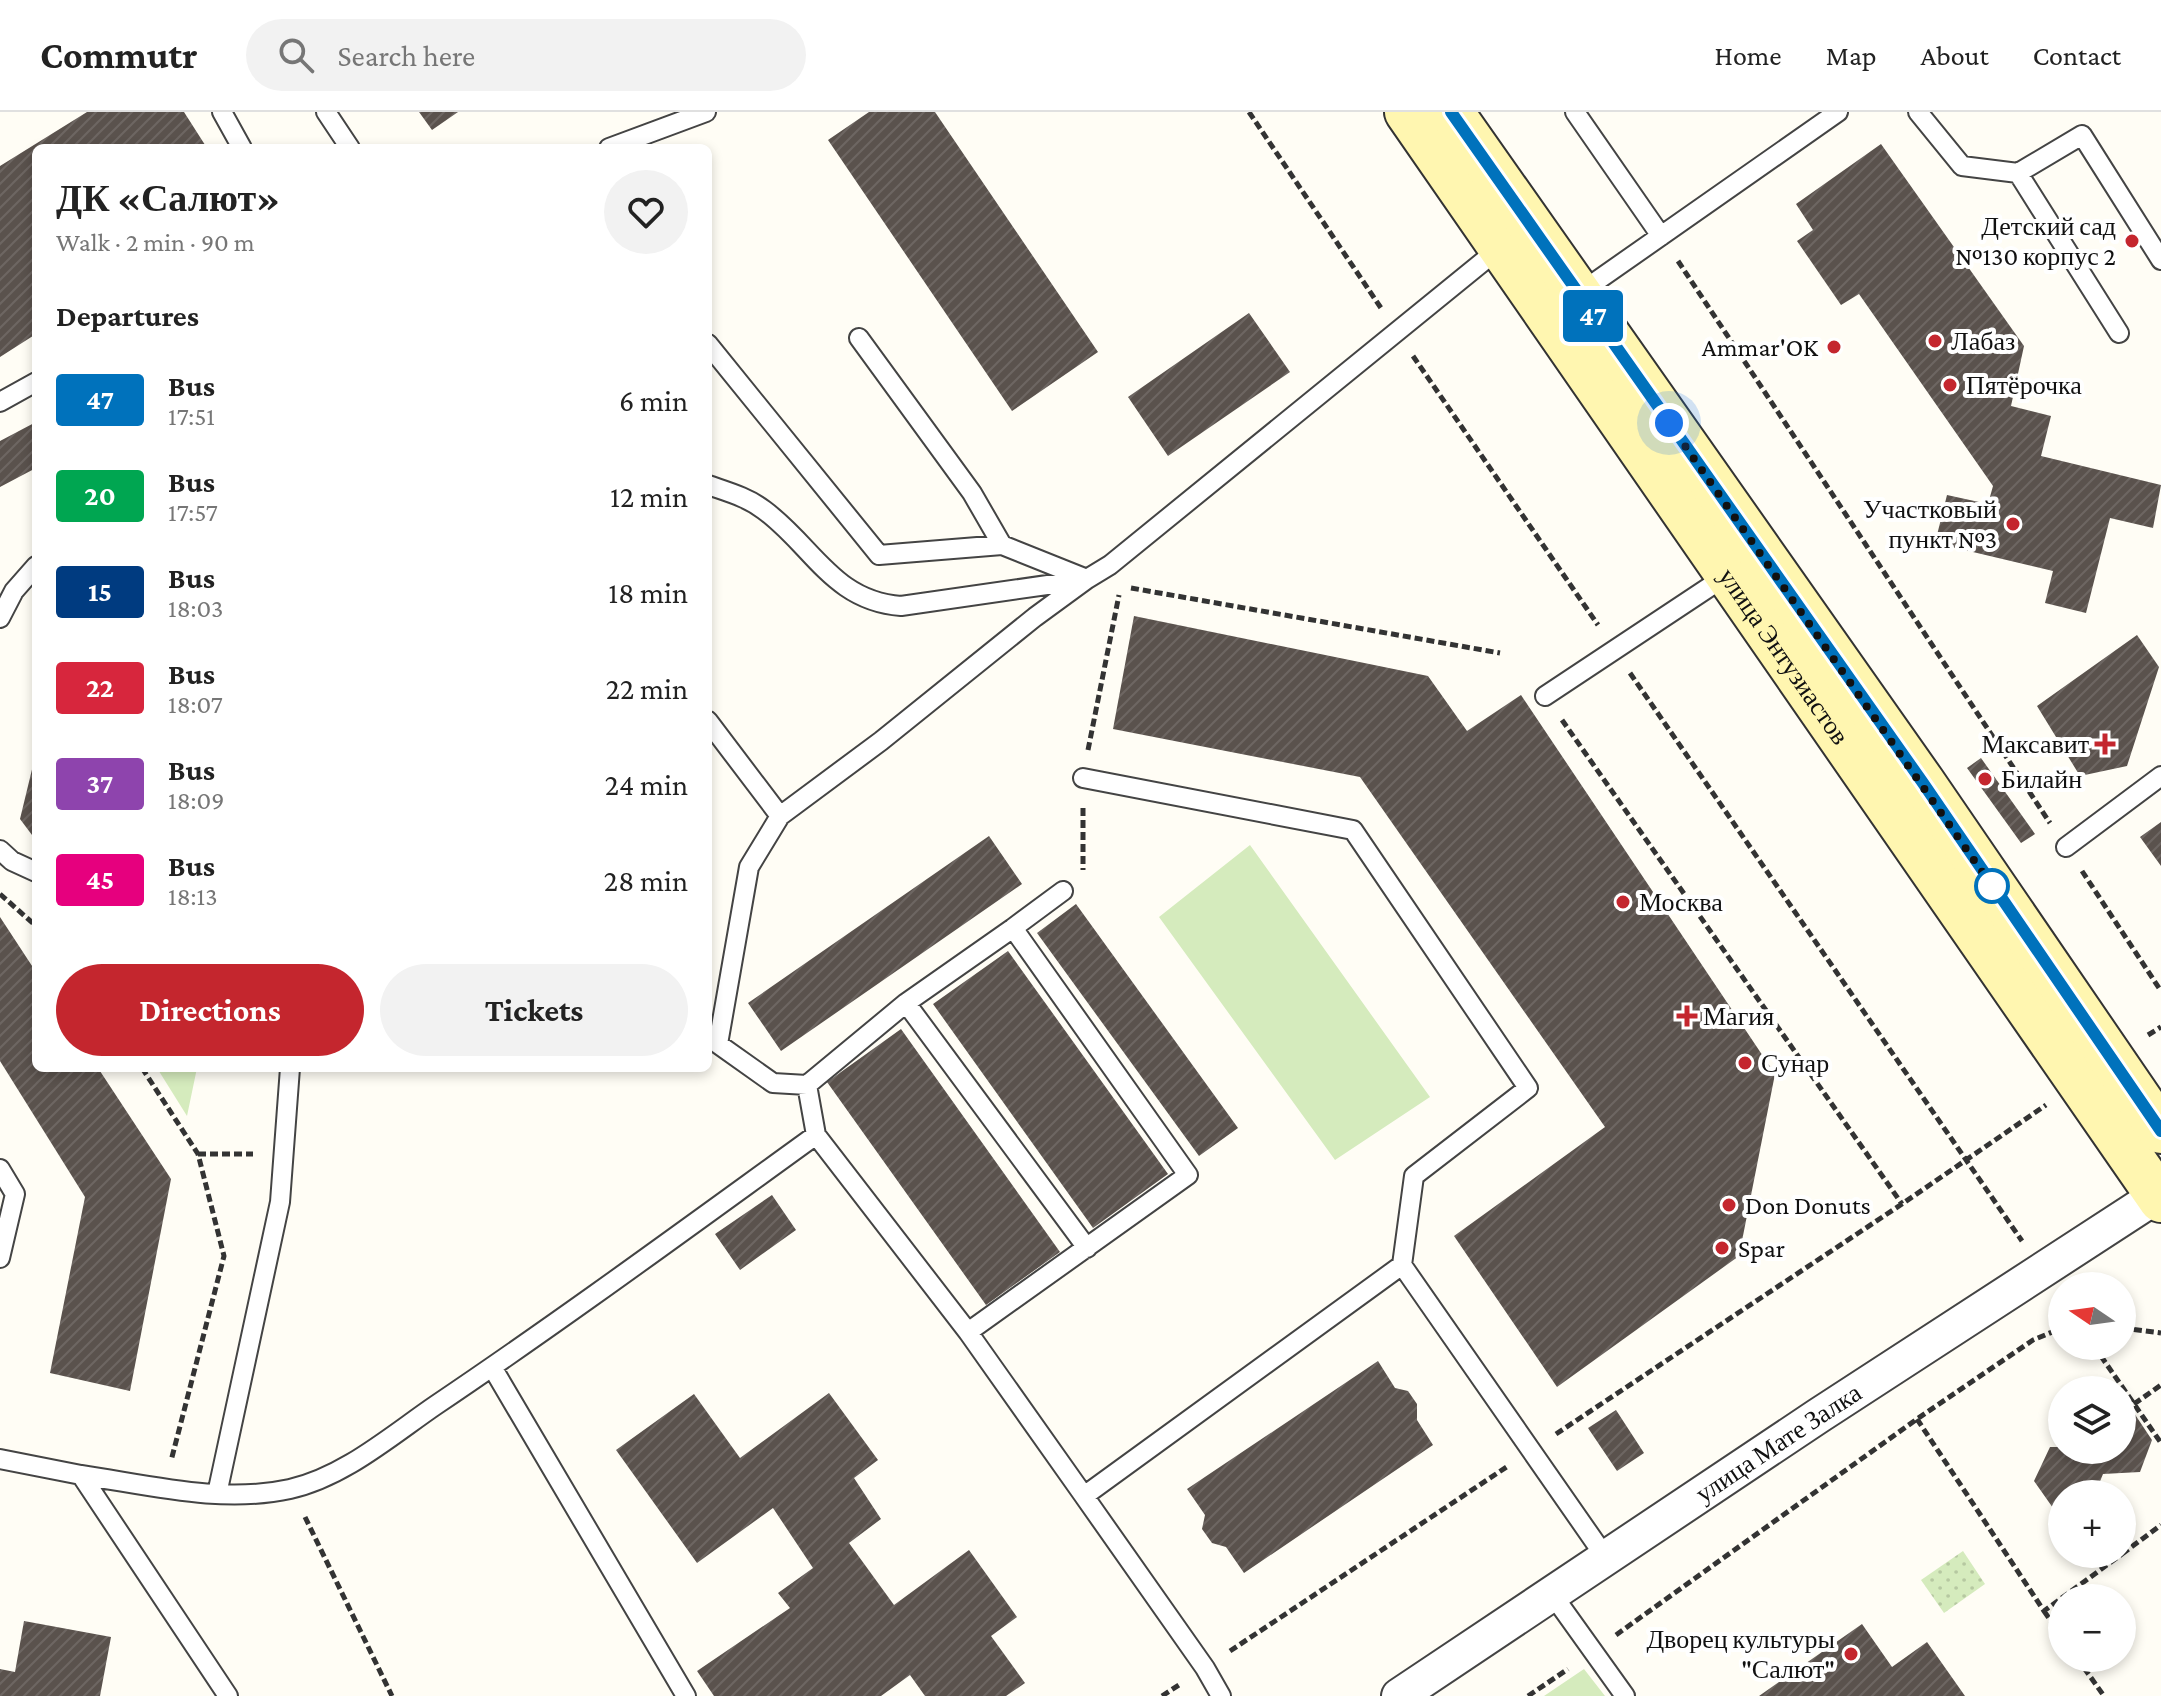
<!DOCTYPE html>
<meta charset="utf-8">
<style>
body{margin:0;font-family:"Crimson Pro",serif;background:#f2f2f2;color:#222;height:100vh;display:flex;flex-direction:column;font-size:30px;white-space:nowrap}
*{box-sizing:border-box;margin:0}
p{font-size:26px;color:#767676}
.icon{flex:none;width:44px;height:44px;fill:none;stroke:currentColor;stroke-width:2;stroke-linecap:round;stroke-linejoin:round}
.map{position:relative;flex:1;overflow:hidden}
.side{position:absolute;left:32px;top:32px;width:680px;height:928px;display:flex;flex-direction:column;background:#fff;border-radius:12px;box-shadow:0 4px 12px #0003}
.side>*{flex:none}
.badge{padding:0 16px;border-radius:6px;font-size:28px;line-height:52px}
.needle{width:52px;rotate:283deg}
.fabs{position:absolute;left:2048px;top:1160px;display:grid;gap:16px}
.fabs a{display:grid;place-items:center;width:88px;height:88px;border-radius:50%;background:#fff;box-shadow:0 4px 12px #0003;font-size:40px}
.you{position:absolute;width:40px;height:40px;margin:-20px;border:6px solid #fff;border-radius:50%;background:#1a73e8;box-shadow:0 0 0 12px #1a73e833}
.map>.badge{position:absolute;translate:-50% -50%;box-shadow:0 0 0 4px #fff}
h2{padding:0 24px;font-size:30px;line-height:72px}
.round{display:grid;place-items:center;flex:none;width:84px;height:84px;border-radius:42px;background:#f2f2f2}
.head{display:flex;align-items:center;justify-content:space-between;height:136px;padding:0 24px}
h1{font-size:38px;font-weight:700;line-height:60px}
.cta{display:flex;gap:16px;margin-top:auto;padding:16px 24px}
.cta a{flex:1;height:92px;border-radius:48px;background:#c4262e;color:#fff;font-size:32px;font-weight:700;line-height:92px;text-align:center}
.cta a+a{background:#f2f2f2;color:#222}
ul{padding:0;list-style:none}
li{display:flex;align-items:center;gap:24px;height:96px;padding:0 24px}
li div{flex:1}
li b{display:block;font-size:30px}
li em{font-style:normal}
li .badge{min-width:88px;font-weight:700;text-align:center}
header{display:flex;align-items:center;gap:48px;box-sizing:border-box;height:112px;padding:0 40px;background:#fff;border-bottom:2px solid #e0e0e0}
header strong{font-size:38px}
nav{display:flex;gap:44px;margin-inline-start:auto;font-size:28px}
.search{width:560px;height:72px;background:#f2f2f2;display:flex;align-items:center;gap:20px;box-sizing:border-box;padding:0 28px;border-radius:44px;color:#767676;font-size:30px}
.map>svg:first-child{display:block}
.grass{fill:url(#grass-dots)}
.park{fill:#d5ebbd}
.building{fill:url(#building-hatch)}
.lines{fill:none;stroke-linecap:round;stroke-linejoin:round}
.service-casing{stroke:#444;stroke-width:22}
.minor-casing{stroke:#444;stroke-width:38}
.secondary-casing{stroke:#333;stroke-width:48}
.path{stroke:#333;stroke-width:5;stroke-dasharray:8 4;stroke-linecap:butt}
.service{stroke:#fff;stroke-width:18}
.minor{stroke:#fff;stroke-width:34}
.secondary{stroke:#fff6b0;stroke-width:44}
.line-casing{stroke:#fff;stroke-width:18}
.line{stroke:#0072bc;stroke-width:12}
.walk{stroke:#111;stroke-width:8;stroke-dasharray:0 14.4}
.poi-dot{fill:#c4262e;stroke:#fff;stroke-width:3}
.stop-dot{fill:#fff;stroke:#0072bc;stroke-width:4}
.labels{text-anchor:middle;dominant-baseline:central;stroke-width:8;stroke-linejoin:round;paint-order:stroke}
.poi-label{font-size:26px;fill:#111;stroke:#fff;text-anchor:start}
.street-label{font-size:26px;fill:#111;stroke:#fff}
</style>
<header>
<strong>Commutr</strong>
<div class="search"><svg class="icon" aria-label="search" viewBox="0 0 24 24"><circle cx="10" cy="10" r="6"/><path d="M15 15l6 6"/></svg>Search here</div>
<nav><a>Home</a><a>Map</a><a>About</a><a>Contact</a></nav>
</header>
<div class="map">
<svg width="2161" height="1584" viewBox="0 0 2161 1584">
<defs>
<pattern id="grass-dots" width="8" height="8" patternUnits="userSpaceOnUse" patternTransform="scale(2)"><rect width="8" height="8" fill="#d5ebbd"/><path d="M2 2h.1M6 6h.1" fill="none" stroke="#b6c8a1" stroke-width="1.8" stroke-linecap="round"/></pattern>
<pattern id="building-hatch" width="6" height="6" patternUnits="userSpaceOnUse" patternTransform="scale(2)"><rect width="6" height="6" fill="#5a524d"/><path d="M-1 1l2-2M0 6l6-6M5 7l2-2" fill="none" stroke="#6d6662"/></pattern>
</defs>
<rect width="100%" height="100%" fill="#fffdf5"/>
<path class="grass" d="M1963 1439 1985 1472 1944 1501 1921 1468Z"/>
<path class="park" d="M1250 733 1430 985 1335 1048 1159 805Z
M157 956H197L187 1004Z
M1584 1557 1605 1584H1544Z"/>
<path class="building" d="M87 0H184L207 36H36V222L0 245V54Z
M419 0H458L432 18Z
M869 0H935L1098 240 1012 299 828 28Z
M1881 32 2024 234 2011 294 2051 304 2041 344 2161 373 2153 416 2110 406 2086 501 2045 491 2053 459 1935 431 1947 383 1988 392 1993 374 1859 182 1841 193 1797 129 1813 118 1796 92Z
M1249 201 1290 260 1168 344 1128 285Z
M36 310V356L0 375V329Z
M1134 504 1428 564 1467 619 1521 583 1775 962 1739 1144 1557 1275 1454 1124 1605 1015 1360 665 1113 617Z
M2137 523 2159 555 2127 654 2080 664 2037 594Z
M35 645H36V724L32 723 20 707Z
M1981 646 2035 722 2021 731 1967 656Z
M2161 710V754L2140 725Z
M989 724 1022 772 781 939 748 891Z
M1076 792 1238 1016 1199 1044 1037 821Z
M0 805 36 860V956H98L171 1067 130 1279 50 1261 85 1085 0 949Z
M1008 839 1168 1062 1093 1116 933 892Z
M901 917 1060 1140 986 1193 827 970Z
M772 1083 796 1118 740 1158 715 1122Z
M1378 1249 1395 1276 1408 1279 1417 1292V1308L1433 1333 1244 1461 1226 1435 1212 1431 1202 1417 1205 1403 1187 1377Z
M829 1281 878 1348 854 1366 881 1407 849 1431 894 1493 969 1438 1017 1505 991 1524 1025 1571 1006 1584H925L910 1563 881 1584H714L697 1559 790 1496 778 1481 813 1456 773 1396 697 1451 616 1338 694 1282 740 1346Z
M1616 1298 1644 1341 1617 1359 1588 1316Z
M2132 1298 2152 1328 2140 1360 2103 1362 2095 1382H2062V1396H2053L2034 1369 2050 1335H2062V1338H2122V1299Z
M24 1509 111 1525 100 1584H0V1557L15 1560Z
M1862 1512 1892 1555 1927 1530 1965 1584H1759Z"/>
<g class="lines">
<g class="service-casing">
<path id="service" d="M222 0 242 36
M326 0 350 36
M1575 0 1661 124
M1918 0 1962 54 2018 61 2119 221
M609 36 706 0
M2018 61 2082 23 2161 148
M1578 182 1838 0
M859 226 972 381 1002 433
M708 232 879 443 1002 433 1087 467 1110 453 1501 135
M0 290 36 270
M708 373C728 380 747 385 764 398 813 434 833 489 901 494L1082 468
M0 506 14 479 36 454
M1545 584 1729 462
M708 609 780 704 881 629 1035 505 1087 467
M1083 666 1353 718 1528 976 1414 1064 1402 1153
M780 704 749 755 718 932 773 971 807 973
M2066 735 2161 664
M0 738 12 749 36 760
M1013 816 1063 779
M906 891 1087 1136
M816 1023 807 973 906 891 1013 816 1188 1063 968 1220
M0 1057 15 1082 0 1146
M492 1255 686 1584
M0 1347 81 1363 228 1584
M81 1363C149 1373 222 1392 290 1377 344 1365 392 1323 436 1293 565 1206 690 1114 816 1023L968 1220 1084 1384
M217 1382 280 1090 290 956
M1552 1482 1625 1584
M1221 1584 1205 1556 1084 1384 1402 1153 1606 1446"/>
</g>
<g class="minor-casing">
<g id="minor">
<path id="s1" d="M1399 1584 1818 1304 2158 1083"/>
</g>
</g>
<g class="secondary-casing">
<g id="secondary">
<path id="s2" d="M1407 0 2161 1088"/>
<path d="M1451 0 1923 671 2161 1019"/>
</g>
</g>
<path class="path" d="M1249 0 1381 196
M1678 149 2050 711
M1413 244 1598 513
M1131 476 1500 541
M1630 561 2022 1129
M1562 608 1902 1092
M1088 638 1119 483
M1083 696V758
M2082 759 2161 879
M0 782 36 814
M2148 923 2161 915
M142 956 198 1042 224 1144 171 1349
M198 1042H253
M2122 1216 2161 1221
M2094 1234 2161 1331
M2134 1292 2161 1273
M1917 1307 2044 1499 2122 1442
M1556 1322 1902 1092 2046 993
M305 1405 392 1584
M2122 1442 2161 1413
M2044 1499 2062 1525
M1616 1523 1917 1307 2033 1228 2062 1216
M1230 1539 1508 1354
M2077 1546 2104 1584
M1162 1584 1182 1571
M1528 1584 1568 1557"/>
<use href="#service" class="service"/>
<use href="#minor" class="minor"/>
<use href="#secondary" class="secondary"/>
</g>
<g class="lines">
<g class="line-casing">
<path id="line" d="M1451 0 1923 671 2161 1019"/>
</g>
<use href="#line" class="line"/>
<path class="walk" d="M1669 311 1992 774"/>
</g>
<g class="poi-dot">
<circle cx="2132" cy="129" r="8"/>
<circle cx="1935" cy="229" r="8"/>
<circle cx="1834" cy="235" r="8"/>
<circle cx="1950" cy="273" r="8"/>
<circle cx="2013" cy="412" r="8"/>
<path d="M2101 620h8v8h8v8h-8v8h-8v-8h-8v-8h8z"/>
<circle cx="1985" cy="667" r="8"/>
<circle cx="1623" cy="790" r="8"/>
<path d="M1683 892h8v8h8v8h-8v8h-8v-8h-8v-8h8z"/>
<circle cx="1745" cy="951" r="8"/>
<circle cx="1729" cy="1093" r="8"/>
<circle cx="1722" cy="1136" r="8"/>
<circle cx="1851" cy="1542" r="8"/>
</g>
<circle class="stop-dot" cx="1992" cy="774" r="16"/>
<g class="labels">
<g class="poi-label">
<text x="2116" y="114" text-anchor="end">Детский сад<tspan x="2116" dy="30">№130 корпус 2</tspan></text>
<text x="1951" y="229">Лабаз</text>
<text x="1818" y="235" text-anchor="end">Ammar'OK</text>
<text x="1966" y="273">Пятёрочка</text>
<text x="1997" y="397" text-anchor="end">Участковый<tspan x="1997" dy="30">пункт №3</tspan></text>
<text x="2089" y="632" text-anchor="end">Максавит</text>
<text x="2001" y="667">Билайн</text>
<text x="1639" y="790">Москва</text>
<text x="1703" y="904">Магия</text>
<text x="1761" y="951">Сунар</text>
<text x="1745" y="1093">Don Donuts</text>
<text x="1738" y="1136">Spar</text>
<text x="1835" y="1527" text-anchor="end">Дворец культуры<tspan x="1835" dy="30">"Салют"</tspan></text>
</g>
<g class="street-label">
<text stroke="none"><textPath href="#s2" startOffset="662">улица Энтузиастов</textPath></text>
<text stroke="none"><textPath href="#s1" startOffset="456">улица Мате Залка</textPath></text>
</g>
</g>
</svg>
<div class="fabs">
<a><svg class="needle" viewBox="-14 -14 28 28"><path d="M0-13l5 13h-10z" fill="#e53935"/><path d="M0 13l5-13h-10z" fill="#767676"/></svg></a>
<a><svg class="icon" aria-label="layers" viewBox="0 0 24 24"><path d="M12 4l9 5-9 5-9-5zM3 14l9 5 9-5"/></svg></a>
<a>+</a>
<a>−</a>
</div>
<div class="you" style="left:1669px;top:311px"></div>
<b class="badge" style="left:1593px;top:204px;background:#0072bc;color:#fff">47</b>
<section class="side">
<div class="head"><div><h1>ДК «Салют»</h1><p>Walk · 2 min · 90 m</p></div><a class="round"><svg class="icon" aria-label="heart" viewBox="0 0 24 24"><path d="M12 20l-8-8c-3-5 5-10 8-4 3-6 11-1 8 4z"/></svg></a></div>
<h2>Departures</h2>
<ul>
<li><span class="badge" style="background:#0072bc;color:#fff">47</span><div><b>Bus</b><p>17:51</p></div><em>6 min</em></li>
<li><span class="badge" style="background:#00a651;color:#fff">20</span><div><b>Bus</b><p>17:57</p></div><em>12 min</em></li>
<li><span class="badge" style="background:#003b80;color:#fff">15</span><div><b>Bus</b><p>18:03</p></div><em>18 min</em></li>
<li><span class="badge" style="background:#d7263d;color:#fff">22</span><div><b>Bus</b><p>18:07</p></div><em>22 min</em></li>
<li><span class="badge" style="background:#8e44ad;color:#fff">37</span><div><b>Bus</b><p>18:09</p></div><em>24 min</em></li>
<li><span class="badge" style="background:#e6007e;color:#fff">45</span><div><b>Bus</b><p>18:13</p></div><em>28 min</em></li>
</ul>
<div class="cta"><a>Directions</a><a>Tickets</a></div>
</section>
</div>
